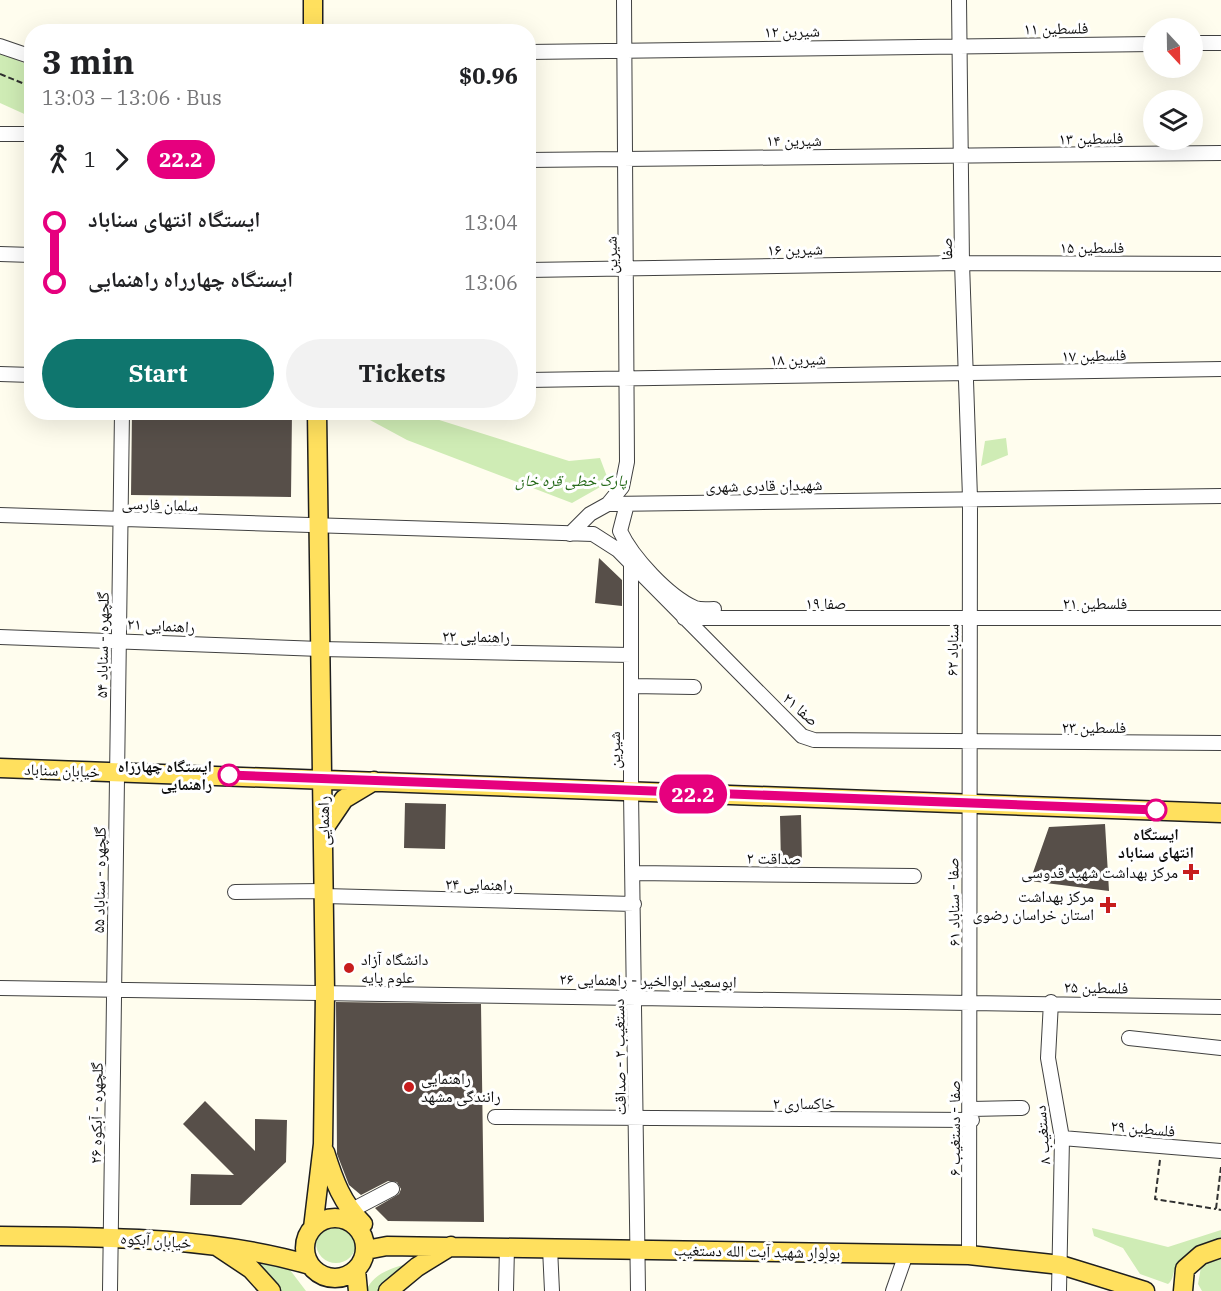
<!DOCTYPE html>
<meta charset="utf-8">
<style>
body{margin:0;font-family:"IBM Plex Serif","Noto Naskh Arabic",serif;background:#f2f2f2;color:#202124;height:100vh;display:flex;flex-direction:column;font-size:22px;white-space:nowrap}
*{box-sizing:border-box;margin:0}
p{font-size:20px;color:#757577}
.icon{flex:none;width:33px;height:33px;fill:none;stroke:currentColor;stroke-width:2;stroke-linecap:round;stroke-linejoin:round}
.map{position:relative;flex:1;overflow:hidden}
.panel{position:absolute;left:24px;top:24px;width:512px;height:396px;display:flex;flex-direction:column;background:#fff;border-radius:24px;box-shadow:0 6px 24px #0002}
.panel>*{flex:none}
.badge{padding:0 12px;border-radius:20px;font-size:21px;line-height:39px}
.needle{width:39px;rotate:158deg}
.tools{position:absolute;left:1143px;top:18px;display:grid;gap:12px}
.tools a{display:grid;place-items:center;width:60px;height:60px;border-radius:50%;background:#fff;box-shadow:0 6px 24px #0002;font-size:30px}
.map>.badge{position:absolute;translate:-50% -50%;box-shadow:0 0 0 3px #fff}
.legs{display:flex;align-items:center;gap:9px;height:66px;padding:0 18px;font-size:20px}
.legs p{margin-inline-start:auto}
.overview{display:flex;align-items:center;justify-content:space-between;height:102px;padding:0 18px}
h1{font-size:33px;font-weight:800;line-height:45px}
.cta{display:flex;gap:12px;margin-top:auto;padding:12px 18px}
.cta a{flex:1;height:69px;border-radius:36px;background:#0f766e;color:#fff;font-size:24px;font-weight:800;line-height:69px;text-align:center}
.cta a+a{background:#f2f2f2;color:#202124}
ul{padding:0 18px;list-style:none}
li{display:flex;align-items:center;gap:21px;height:60px;font-size:22px}
li i{display:grid;place-items:center;width:9px;height:100%;margin:0 8px;background:currentColor}
li i::after{content:'';width:15px;height:15px;margin:-8px;border:4px solid;border-radius:50%;background:#fff}
li p{margin-inline-start:auto}
li:first-child i{background:linear-gradient(#0000 50%,currentColor 0)}
li:last-child i{background:linear-gradient(currentColor 50%,#0000 0)}
.map>svg:first-child{display:block}
.green{fill:#cfecb5}
.building{fill:#574f49}
.lines{fill:none;stroke-linecap:round;stroke-linejoin:round}
.minor-casing{stroke:#414141;stroke-width:16}
.major-casing{stroke:#1f1f1f;stroke-width:21}
.path{stroke:#303030;stroke-width:2;stroke-dasharray:6 3;stroke-linecap:butt}
.minor{stroke:#fff;stroke-width:14}
.major{stroke:#ffe05e;stroke-width:18}
.line-1-casing{stroke:#fff;stroke-width:14}
.line-1{stroke:#e6007e;stroke-width:9}
.stop-1-dot{fill:#fff;stroke:#e6007e;stroke-width:3}
.poi-dot{fill:#c71d1d;stroke:#fff;stroke-width:2}
.labels{text-anchor:middle;dominant-baseline:central;stroke-width:6;stroke-linejoin:round;paint-order:stroke}
.street-label{font-size:16px;fill:#0e0e0e;stroke:#fff}
.park-label{font-size:16px;font-style:italic;fill:#266a1a;stroke:#fff}
.stop-label{font-size:16px;font-weight:bold;fill:#0e0e0e;stroke:#fff;text-anchor:end}
.poi-label{font-size:16px;fill:#0e0e0e;stroke:#fff;text-anchor:end}
</style>
<div class="map">
<svg width="1221" height="1291" viewBox="0 0 1221 1291">
<rect width="100%" height="100%" fill="#fffdee"/>
<path class="green" d="M0 53 31 66V117L0 103Z
M357 413H417L569 461 600 458 609 482 572 503 407 440Z
M1006 438 1008 455 981 466 985 441Z
M316 1243a20 20 0 1 1 40 0a20 20 0 1 1-40 0Z
M1092 1228 1168 1247 1221 1230V1242C1206 1248 1184 1253 1176 1267 1172 1274 1174 1279 1168 1284L1140 1274 1123 1248 1094 1236Z
M243 1252 284 1262 306 1291H279Z
M1221 1257V1291H1202L1198 1284 1201 1267 1208 1261Z
M417 1262 383 1291H366C374 1271 398 1266 417 1262Z"/>
<path class="building" d="M132 412H292L291 497 131 495Z
M599 558 622 580V606L595 603Z
M405 803 446 804 445 849 404 848Z
M801 815 802 865 781 866 780 816Z
M1105 824 1109 891 1030 881 1049 827Z
M336 1002 481 1004 484 1222 388 1221 375 1208 399 1194 401 1189 397 1182 388 1181 361 1195 349 1185 337 1154Z
M205 1101 255 1151V1119L287 1120 286 1162 241 1205H190L191 1174 234 1175 183 1124Z"/>
<g class="lines">
<g class="minor-casing">
<path id="minor" d="M959 0 962 263 970 498 969 1255
M1192 43H1221
M0 46 32 57
M528 52 1154 44
M0 134H32
M528 160 1221 153
M0 254 32 255
M528 270 962 263 1221 264
M0 374 32 375
M528 380 1221 369
M608 504 622 487 627 462 624 0
M627 504 620 531C632 557 668 596 695 608 701 610 708 609 714 609
M0 515 593 534 618 550 802 736 814 740 1221 743
M570 534 590 514 608 504 1221 496
M631 564V792L638 1291
M684 618H1221
M0 637 320 649 631 655
M631 686 694 687
M633 873 914 876
M235 892 324 891
M324 896 634 904
M0 988 1221 1007
M1051 1002 1048 1058 1062 1138 1059 1291
M1129 1038 1221 1048
M971 1109 1022 1108
M495 1117 972 1120
M1062 1138 1221 1151
M350 1211 392 1189
M550 1248 552 1291
M110 1291 122 412
M506 1291 507 1247
M893 1291 906 1254"/>
</g>
<g class="major-casing">
<path id="major" d="M313 0V32
M0 768 1221 813
M323 830 344 799 374 781
M325 1152C334 1181 342 1203 363 1224
M305 1248a30 30 0 1 1 60 0a30 30 0 1 1-60 0Z
M313 1228 323 1144 325 992 317 412
M0 1236C105 1237 209 1236 310 1265
M218 1247 251 1269 271 1291
M366 1250 387 1246 969 1255 1061 1265 1145 1291
M356 1270 358 1291
M388 1291 417 1267 451 1246
M1183 1291 1185 1269 1201 1255 1221 1248"/>
</g>
<path class="path" d="M0 74 32 87
M1160 1160 1155 1199 1216 1209
M1221 1167 1216 1209 1221 1210"/>
<use href="#minor" class="minor"/>
<use href="#major" class="major"/>
</g>
<g class="lines">
<g class="line-1-casing">
<path id="line-1" d="M229 775 1156 810"/>
</g>
<use href="#line-1" class="line-1"/>
</g>
<g class="stop-1-dot">
<circle cx="229" cy="775" r="10"/>
<circle cx="1156" cy="810" r="10"/>
</g>
<g class="poi-dot">
<path d="M1188 863h6v6h6v6h-6v6h-6v-6h-6v-6h6z"/>
<path d="M1105 896h6v6h6v6h-6v6h-6v-6h-6v-6h6z"/>
<circle cx="349" cy="968" r="6"/>
<circle cx="409" cy="1087" r="6"/>
</g>
<g class="labels">
<g class="street-label">
<text transform="translate(1056 28) rotate(-1)">فلسطین ۱۱</text>
<text transform="translate(792 31) rotate(-1)">شیرین ۱۲</text>
<text transform="translate(1091 138) rotate(-1)">فلسطین ۱۳</text>
<text x="794" y="140">شیرین ۱۴</text>
<text x="1092" y="247">فلسطین ۱۵</text>
<text transform="translate(795 249) rotate(-1)">شیرین ۱۶</text>
<text transform="translate(946 249) rotate(-91)">صفا</text>
<text transform="translate(611 255) rotate(-91)">شیرین</text>
<text transform="translate(1094 355) rotate(-1)">فلسطین ۱۷</text>
<text transform="translate(798 359) rotate(-1)">شیرین ۱۸</text>
<text transform="translate(764 485) rotate(-1)">شهیدان قادری شهری</text>
<text transform="translate(160 504) rotate(2)">سلمان فارسی</text>
<text x="826" y="603">صفا ۱۹</text>
<text x="1095" y="603">فلسطین ۲۱</text>
<text transform="translate(161 625) rotate(3)">راهنمایی ۲۱</text>
<text transform="translate(476 636) rotate(1)">راهنمایی ۲۲</text>
<text transform="translate(102 645) rotate(-89)">گلچهره - سناباد ۵۴</text>
<text transform="translate(952 650) rotate(-89)">سناباد ۶۲</text>
<text transform="translate(801 709) rotate(41)">صفا ۲۱</text>
<text x="1094" y="727">فلسطین ۲۳</text>
<text transform="translate(614 750) rotate(-90)">شیرین</text>
<text transform="translate(62 770) rotate(2)">خیابان سناباد</text>
<text transform="translate(323 821) rotate(-91)">راهنمایی</text>
<text transform="translate(774 858) rotate(1)">صداقت ۲</text>
<text transform="translate(99 880) rotate(-89)">گلچهره - سناباد ۵۵</text>
<text transform="translate(479 884) rotate(1)">راهنمایی ۲۴</text>
<text transform="translate(953 902) rotate(-91)">صفا - سناباد ۶۱</text>
<text transform="translate(648 980) rotate(1)">ابوسعید ابوالخیر - راهنمایی ۲۶</text>
<text transform="translate(1096 987) rotate(1)">فلسطین ۲۵</text>
<text transform="translate(619 1057) rotate(-91)">دستغیب ۲ - صداقت</text>
<text x="804" y="1103">خاکساری ۲</text>
<text transform="translate(96 1113) rotate(-89)">گلچهره - آبکوه ۲۶</text>
<text transform="translate(954 1128) rotate(-90)">صفا - دستغیب ۶</text>
<text transform="translate(1143 1128) rotate(5)">فلسطین ۲۹</text>
<text transform="translate(1042 1135) rotate(-95)">دستغیب ۸</text>
<text transform="translate(156 1240) rotate(4)">خیابان آبکوه</text>
<text transform="translate(757 1251) rotate(1)">بولوار شهید آیت الله دستغیب</text>
</g>
<g class="park-label">
<text x="571" y="480">پارک خطی قره خان</text>
</g>
<g class="stop-label">
<text x="212" y="766">ایستگاه چهارراه<tspan x="212" dy="18">راهنمایی</tspan></text>
<text x="1156" y="834" text-anchor="middle">ايستگاه<tspan x="1156" dy="18">انتهای سناباد</tspan></text>
</g>
<g class="poi-label">
<text x="1178" y="872">مرکز بهداشت شهید قدوسی</text>
<text x="1094" y="896">مرکز بهداشت<tspan x="1094" dy="18">استان خراسان رضوی</tspan></text>
<text x="361" y="959" text-anchor="start">دانشگاه آزاد<tspan x="361" dy="18">علوم پایه</tspan></text>
<text x="421" y="1078" text-anchor="start">راهنمایی<tspan x="421" dy="18">رانندگی مشهد</tspan></text>
</g>
</g>
</svg>
<div class="tools">
<a><svg class="needle" viewBox="-14 -14 28 28"><path d="M0-13l5 13h-10z" fill="#e53935"/><path d="M0 13l5-13h-10z" fill="#757577"/></svg></a>
<a><svg class="icon" aria-label="layers" viewBox="0 0 24 24"><path d="M12 4l9 5-9 5-9-5zM3 14l9 5 9-5"/></svg></a>
</div>
<b class="badge" style="left:693px;top:794px;background:#e6007e;color:#fff">22.2</b>
<section class="panel">
<div class="overview"><div><h1>3 min</h1><p>13:03 – 13:06 · Bus</p></div><b>$0.96</b></div>
<div class="legs"><svg class="icon" aria-label="walk" viewBox="0 0 24 24"><circle cx="13" cy="4" r="2"/><path d="M13 8l-2 6 4 7M11 14l-3 7M7 12l3-4h3l4 4"/></svg>1<svg class="icon" aria-label="forward" viewBox="0 0 24 24"><path d="M9 5l7 7-7 7"/></svg><b class="badge" style="background:#e6007e;color:#fff">22.2</b></div>
<ul>
<li><i style="color:#e6007e"></i><b>ايستگاه انتهای سناباد</b><p>13:04</p></li>
<li><i style="color:#e6007e"></i><b>ایستگاه چهارراه راهنمایی</b><p>13:06</p></li>
</ul>
<div class="cta"><a>Start</a><a>Tickets</a></div>
</section>
</div>
